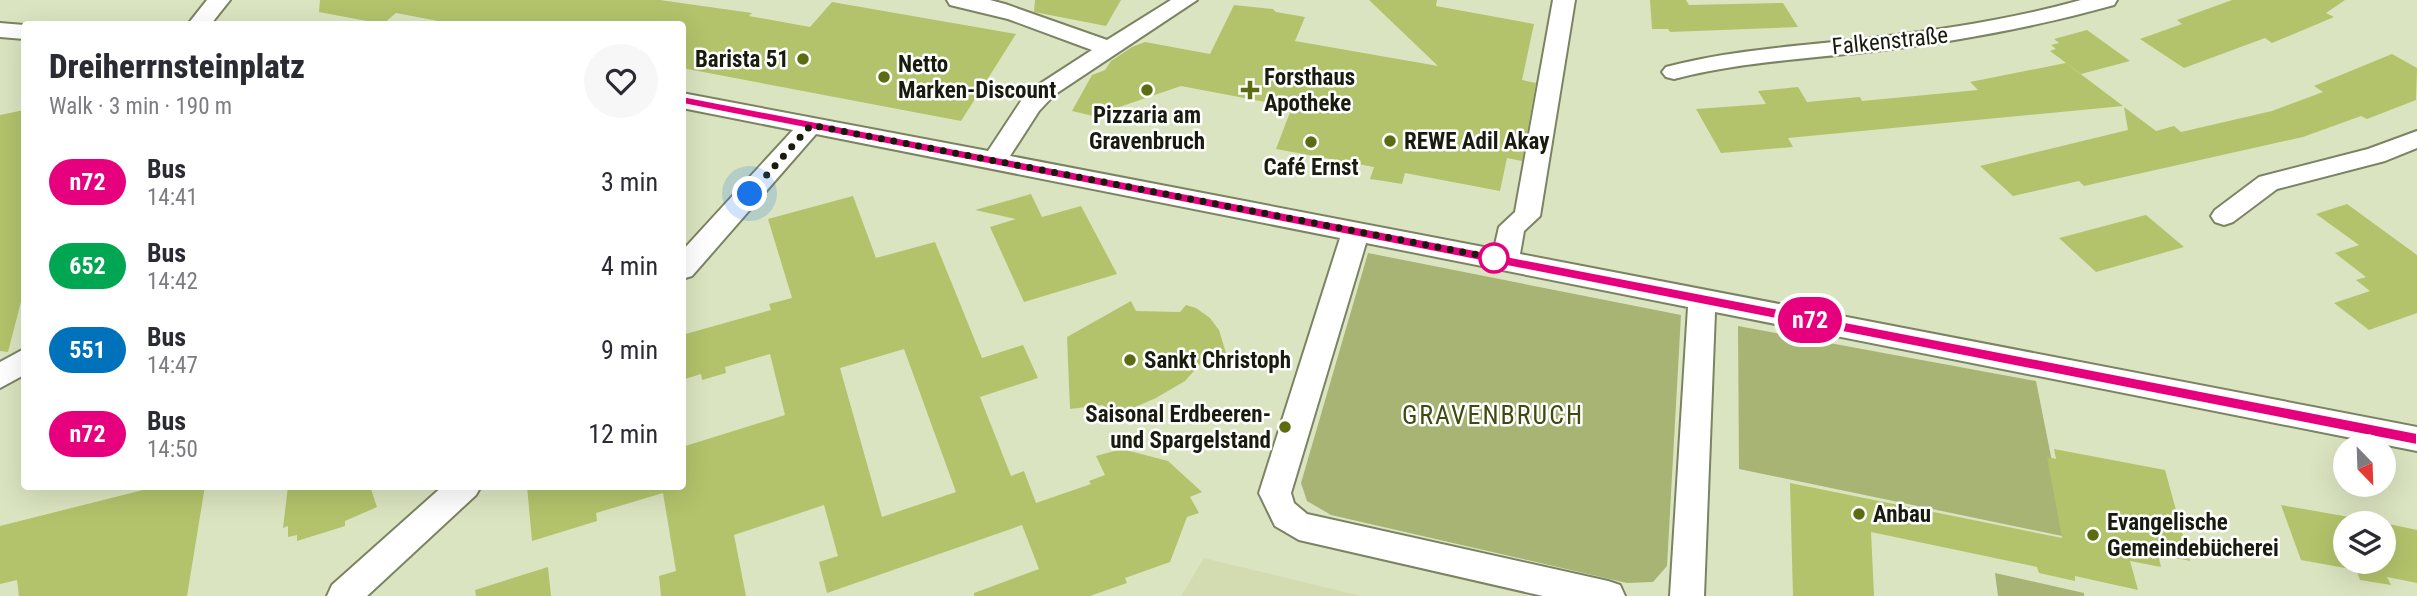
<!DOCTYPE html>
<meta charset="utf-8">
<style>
body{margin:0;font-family:"Roboto Condensed",sans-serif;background:#f7f7f7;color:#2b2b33;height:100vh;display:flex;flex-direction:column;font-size:26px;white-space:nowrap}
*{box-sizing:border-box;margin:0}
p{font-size:23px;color:#7c7c81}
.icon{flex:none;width:38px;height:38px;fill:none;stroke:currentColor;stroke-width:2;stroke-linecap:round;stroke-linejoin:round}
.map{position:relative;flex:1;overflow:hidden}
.panel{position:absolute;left:21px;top:21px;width:665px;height:469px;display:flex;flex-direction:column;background:#fff;border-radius:7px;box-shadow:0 7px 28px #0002}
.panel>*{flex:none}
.badge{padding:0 14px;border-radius:23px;font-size:24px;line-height:46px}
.needle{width:46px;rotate:157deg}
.controls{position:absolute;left:2333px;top:434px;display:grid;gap:14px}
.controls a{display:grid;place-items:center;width:63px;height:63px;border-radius:50%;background:#fff;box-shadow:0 7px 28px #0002;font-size:35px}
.you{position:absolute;width:35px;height:35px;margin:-18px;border:5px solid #fff;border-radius:50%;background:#1a73e8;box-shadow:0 0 0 10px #1a73e833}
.map>.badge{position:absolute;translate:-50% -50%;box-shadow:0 0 0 4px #fff}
.round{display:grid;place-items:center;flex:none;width:74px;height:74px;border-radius:37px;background:#f7f7f7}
.headline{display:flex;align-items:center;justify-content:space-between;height:119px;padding:0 28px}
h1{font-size:33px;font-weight:800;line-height:52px}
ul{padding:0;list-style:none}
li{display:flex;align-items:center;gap:21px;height:84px;padding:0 28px}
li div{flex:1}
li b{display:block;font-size:26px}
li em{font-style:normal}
li .badge{min-width:77px;font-weight:700;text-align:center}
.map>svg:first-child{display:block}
.built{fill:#d2dcb0}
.green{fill:#a7b474}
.building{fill:#b2c36b;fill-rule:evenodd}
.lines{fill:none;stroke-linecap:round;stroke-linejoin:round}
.street-casing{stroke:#7b8362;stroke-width:4}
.street{fill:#fff;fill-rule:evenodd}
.line{fill:#e6007e;stroke:#fff;stroke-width:2}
.walk{stroke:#191b0e;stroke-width:7;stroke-dasharray:0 12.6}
.poi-dot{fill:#5d6b13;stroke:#fff;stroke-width:2.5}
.stop-dot{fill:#fff;stroke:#e6007e;stroke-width:3.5}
.labels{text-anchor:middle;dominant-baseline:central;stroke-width:5;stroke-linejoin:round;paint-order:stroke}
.street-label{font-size:23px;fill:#191b0e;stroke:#fff}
.poi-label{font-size:23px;font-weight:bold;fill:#191b0e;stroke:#fff;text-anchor:start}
.quarter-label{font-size:26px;letter-spacing:2px;fill:#40490f;stroke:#fff}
</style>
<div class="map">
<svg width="2417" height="596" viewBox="0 0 2417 596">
<rect width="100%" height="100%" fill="#dbe4c0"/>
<path class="built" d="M1204 558 1361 596H1181Z"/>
<path class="green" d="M1368 253 1681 315 1667 566 1653 582 1627 583 1331 515 1307 501 1301 483Z
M1738 326 2036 381 2067 537 1739 469Z
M1995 573 2084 593V596H1998Z"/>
<path class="building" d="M320 0H660L752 13 749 16 810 27 832 2 1016 34 961 121 682 68V24H454L396 13 383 24 319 12Z
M1035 0H1121L1106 26 1034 12Z
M1369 0H1437L1436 6 1534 24 1522 80 1536 83 1522 161 1507 158 1500 191 1405 173 1402 184 1384 181 1370 179 1374 167 1276 149 1292 107 1181 86 1093 116 1072 111 1092 75 1105 70 1111 61 1132 47 1145 42 1210 54 1234 5 1273 9 1276 12 1305 17 1295 41 1438 66Z
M1650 0H1686L1689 5 1783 3 1798 27 1670 32 1668 29H1652Z
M2232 0H2345L2326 13 2334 17 2272 43 2265 38 2184 68 2140 39 2182 24 2177 20Z
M2087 30 2130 61 2081 74 2050 51 2056 49 2051 45 2059 43 2054 39Z
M2392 54 2417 68 2416 100 2367 119 2361 116 2303 137 2084 186 2079 181 2013 196 1980 166 2128 130 2124 107 2156 131 2174 126 2181 132 2272 111 2323 92 2314 86Z
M2066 63 2123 106 1788 138 1793 147 1721 153 1696 109 1766 104 1758 91 1798 87 1807 102 1860 97 1862 101 1978 90 1970 82Z
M24 110V290L8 352 0 351V115Z
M1031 194 1042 217 1081 206 1117 274 1024 302 990 227 1016 219 975 210Z
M853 196 876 258 935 242 982 358 1023 345 1038 378 980 397 1011 476 1024 471 1036 503 1091 484 1089 481 1105 475 1096 456 1122 449 1168 461 1202 492 1190 497 1199 513 1187 517 1170 562 1125 578 1127 583 1090 596H974V593L1039 569 1022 525 827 593 819 562 838 556 824 505 734 535 746 596H661L659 576 676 571 663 493 596 513 597 521 532 541 527 486H682V447L785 415 770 354 725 367 726 373 702 380 701 374 682 380V335L771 310 769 304 792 298 768 219ZM904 349 956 492 882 517 840 368Z
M2347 204 2417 255V313L2369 330 2334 303 2370 291 2356 280 2366 277 2335 253 2359 245 2316 214Z
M2146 215 2184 247 2096 272 2059 238Z
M1131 301 1136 311 1180 312 1186 305 1196 308 1210 318 1219 330 1226 353H1210L1185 381 1156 398 1117 415 1102 405 1070 409 1067 337Z
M2054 449 2165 470 2190 561 2158 554 2161 567 2130 561 2138 590 2075 576V581L2039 573 2037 567 1871 532 1874 596H1793L1790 483 2062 538 2047 457 2056 459Z
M159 486H205L187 596H19L17 580 0 584V526Z
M288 486H370L377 507 345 521V526L297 541V535L288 537V526L283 528Z
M2281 505 2383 523H2345V562H2384V523L2417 530V583L2387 577 2391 585 2360 580 2356 570 2301 560Z
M548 567 551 596H476L475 590Z"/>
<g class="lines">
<g class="street-casing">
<path id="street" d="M207 0H230L211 24H188Z
M947 0H990L1005 4 1107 40 1171 0H1197L1054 95 1039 111 1010 156 1494 249 1499 227 1515 212 1553 0H1575L1540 216 1524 231 1520 254 2417 427V451L1715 312 1704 596H1670L1688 307 1366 243 1291 493 1294 503 1307 514 1608 581 1620 585 1625 596H1543L1299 540 1275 526 1259 493 1340 238 816 134 692 276 682 279V251L793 130 682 108V93L988 151 1021 101 1038 85 1092 50 1008 19 950 5Z
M2081 0H2117L2114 5C2035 27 1955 42 1874 51 1806 59 1740 62 1674 79L1666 77 1662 72 1666 67C1734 49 1802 46 1871 38 1942 30 2013 19 2081 0Z
M0 23 24 25V39L0 37Z
M2417 131V148L2385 161 2277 189 2233 222 2224 225 2215 222 2211 216 2215 210 2259 177 2368 149Z
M24 349V375L0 388V362Z
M443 486H481L476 495 367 596H327L332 585Z"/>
</g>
<use href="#street" class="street"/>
</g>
<path class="line" d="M682 96 2417 433V445L678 103 677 100Z"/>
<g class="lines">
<path class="walk" d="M750 194 811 125 1494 258"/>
</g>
<g class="poi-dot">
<circle cx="803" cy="59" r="7"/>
<circle cx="884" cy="77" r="7"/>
<circle cx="1147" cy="90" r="7"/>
<path d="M1246.5 79.5h7v7h7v7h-7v7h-7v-7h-7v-7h7z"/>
<circle cx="1390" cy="141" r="7"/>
<circle cx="1311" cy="142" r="7"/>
<circle cx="1130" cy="360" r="7"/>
<circle cx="1285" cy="427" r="7"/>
<circle cx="1859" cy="514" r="7"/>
<circle cx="2093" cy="535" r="7"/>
</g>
<circle class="stop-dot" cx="1494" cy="258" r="14"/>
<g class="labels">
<g class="street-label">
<text transform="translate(1890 41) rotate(-6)">Falkenstraße</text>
</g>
<g class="poi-label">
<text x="789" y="59" text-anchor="end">Barista 51</text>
<text x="898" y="64">Netto<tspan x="898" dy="26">Marken-Discount</tspan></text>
<text x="1264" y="77">Forsthaus<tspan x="1264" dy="26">Apotheke</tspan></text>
<text x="1147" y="115" text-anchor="middle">Pizzaria am<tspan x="1147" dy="26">Gravenbruch</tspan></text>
<text x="1404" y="141">REWE Adil Akay</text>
<text x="1311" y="167" text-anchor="middle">Café Ernst</text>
<text x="1144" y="360">Sankt Christoph</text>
<text x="1271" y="414" text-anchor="end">Saisonal Erdbeeren-<tspan x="1271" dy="26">und Spargelstand</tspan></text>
<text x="1873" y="514">Anbau</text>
<text x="2107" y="522">Evangelische<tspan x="2107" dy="26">Gemeindebücherei</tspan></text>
</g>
<g class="quarter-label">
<text x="1493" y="415">GRAVENBRUCH</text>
</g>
</g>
</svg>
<div class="controls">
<a><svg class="needle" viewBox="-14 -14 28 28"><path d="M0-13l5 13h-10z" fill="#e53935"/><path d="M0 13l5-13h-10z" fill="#7c7c81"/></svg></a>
<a><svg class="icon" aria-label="layers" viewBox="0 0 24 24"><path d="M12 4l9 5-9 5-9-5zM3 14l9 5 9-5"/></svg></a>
</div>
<div class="you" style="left:750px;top:194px"></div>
<b class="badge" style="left:1810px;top:320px;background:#e6007e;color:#fff">n72</b>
<section class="panel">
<div class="headline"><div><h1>Dreiherrnsteinplatz</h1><p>Walk · 3 min · 190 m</p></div><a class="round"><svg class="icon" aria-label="heart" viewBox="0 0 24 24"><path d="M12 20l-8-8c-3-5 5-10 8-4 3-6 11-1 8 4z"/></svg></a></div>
<ul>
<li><span class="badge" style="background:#e6007e;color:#fff">n72</span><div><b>Bus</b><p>14:41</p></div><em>3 min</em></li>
<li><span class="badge" style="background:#00a651;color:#fff">652</span><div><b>Bus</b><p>14:42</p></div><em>4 min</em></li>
<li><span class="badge" style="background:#0072bc;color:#fff">551</span><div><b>Bus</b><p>14:47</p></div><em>9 min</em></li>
<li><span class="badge" style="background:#e6007e;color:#fff">n72</span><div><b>Bus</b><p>14:50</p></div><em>12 min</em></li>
</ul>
</section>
</div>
